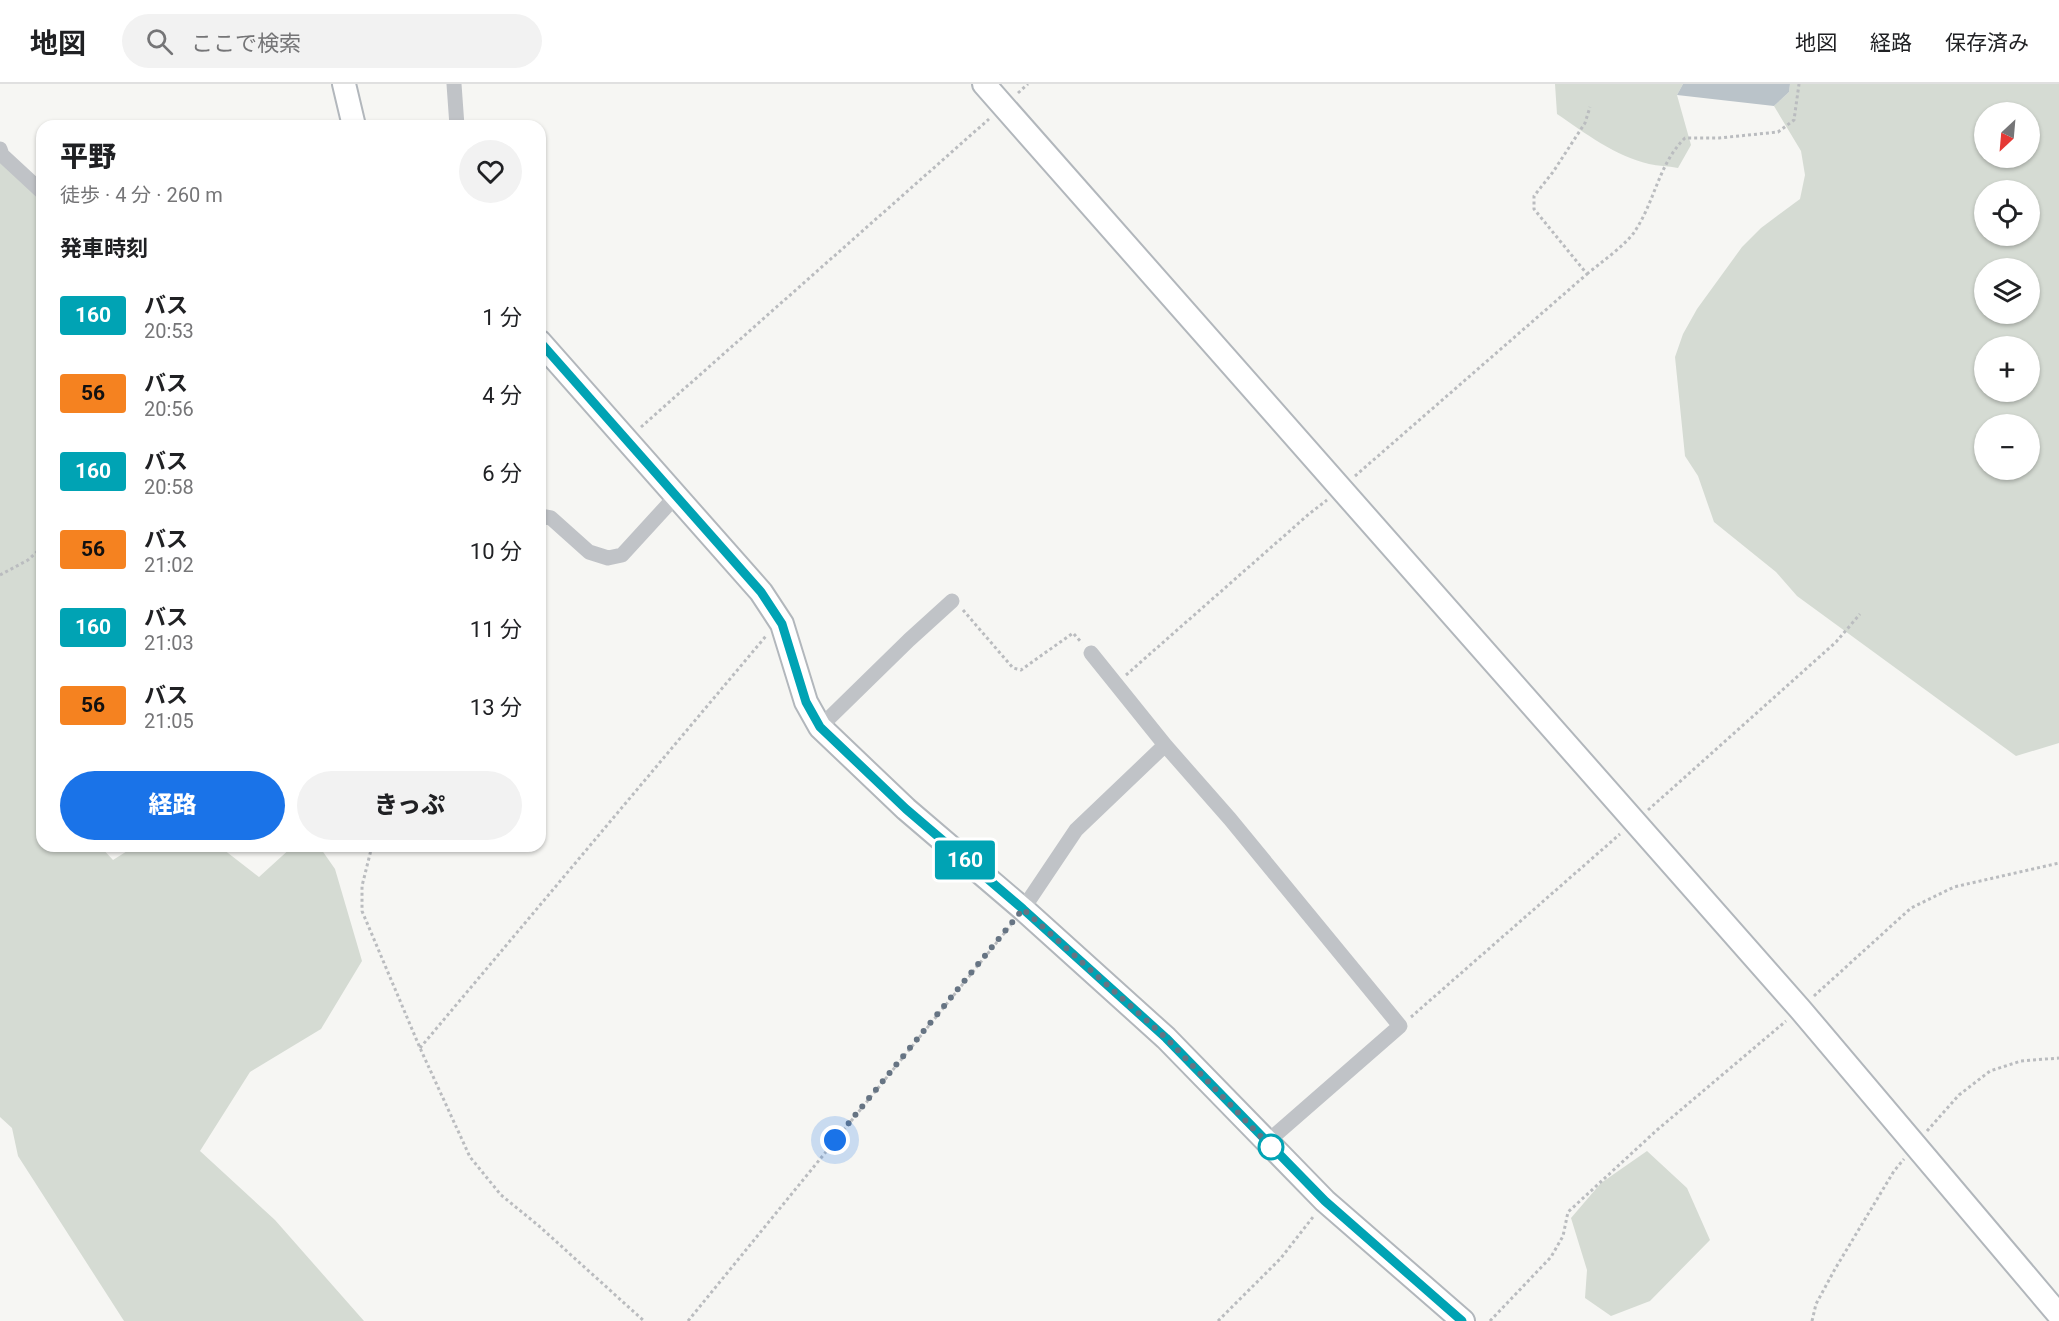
<!DOCTYPE html>
<html lang="ja">
<meta charset="utf-8">
<style>
body{margin:0;font-family:Roboto,"Noto Sans JP",sans-serif;background:#f2f2f2;color:#202124;height:100vh;display:flex;flex-direction:column;font-size:22px;white-space:nowrap}
*{box-sizing:border-box;margin:0}
p{font-size:20px;color:#757577}
.icon{flex:none;width:33px;height:33px;fill:none;stroke:currentColor;stroke-width:2;stroke-linecap:round;stroke-linejoin:round}
.map{position:relative;flex:1;overflow:hidden}
.panel{position:absolute;left:36px;top:36px;width:510px;height:732px;display:flex;flex-direction:column;background:#fff;border-radius:18px;box-shadow:0 2px 4px #0004}
.panel>*{flex:none}
.badge{padding:0 12px;border-radius:4px;font-size:21px;line-height:39px}
.needle{width:39px;rotate:206deg}
.fabs{position:absolute;left:1974px;top:18px;display:grid;gap:12px}
.fabs a{display:grid;place-items:center;width:66px;height:66px;border-radius:50%;background:#fff;box-shadow:0 2px 4px #0004;font-size:30px}
.you{position:absolute;width:30px;height:30px;margin:-15px;border:4px solid #fff;border-radius:50%;background:#1a73e8;box-shadow:0 0 0 9px #1a73e833}
.map>.badge{position:absolute;translate:-50% -50%;box-shadow:0 0 0 3px #fff}
h2{padding:0 24px;font-size:22px;line-height:54px}
.round{display:grid;place-items:center;flex:none;width:63px;height:63px;border-radius:32px;background:#f2f2f2}
.headline{display:flex;align-items:center;justify-content:space-between;height:102px;padding:0 24px}
h1{font-size:28px;font-weight:800;line-height:45px}
.cta{display:flex;gap:12px;margin-top:auto;padding:12px 24px}
.cta a{flex:1;height:69px;border-radius:36px;background:#1a73e8;color:#fff;font-size:24px;font-weight:800;line-height:69px;text-align:center}
.cta a+a{background:#f2f2f2;color:#202124}
ul{padding:0;list-style:none}
li{display:flex;align-items:center;gap:18px;height:78px;padding:0 24px}
li div{flex:1}
li b{display:block;font-size:22px}
li em{font-style:normal}
li .badge{min-width:66px;font-weight:700;text-align:center}
header{display:flex;align-items:center;gap:36px;box-sizing:border-box;height:84px;padding:0 30px;background:#fff;border-bottom:2px solid #e0e0e0}
header strong{font-size:28px}
nav{display:flex;gap:33px;margin-inline-start:auto;font-size:21px}
.search{width:420px;height:54px;background:#f2f2f2;display:flex;align-items:center;gap:15px;box-sizing:border-box;padding:0 21px;border-radius:33px;color:#757577;font-size:22px}
.map>svg:first-child{display:block}
.green{fill:#d5dbd3;fill-rule:evenodd}
.water{fill:#bac3c9}
.lines{fill:none;stroke-linecap:round;stroke-linejoin:round}
.secondary-casing{stroke:#b2b7bc;stroke-width:26}
.path{stroke:#babcbf;stroke-width:3;stroke-dasharray:3 3;stroke-linecap:butt}
.street{stroke:#c0c3c7;stroke-width:15}
.secondary{stroke:#fff;stroke-width:22}
.line-casing{stroke:#fff;stroke-width:14}
.line{stroke:#00a3b4;stroke-width:9}
.walk{stroke:#667483;stroke-width:6;stroke-dasharray:0 10.8}
.stop-dot{fill:#fff;stroke:#00a3b4;stroke-width:3}
</style>
<header>
<strong>地図</strong>
<div class="search"><svg class="icon" aria-label="search" viewBox="0 0 24 24"><circle cx="10" cy="10" r="6"/><path d="M15 15l6 6"/></svg>ここで検索</div>
<nav><a>地図</a><a>経路</a><a>保存済み</a></nav>
</header>
<div class="map">
<svg width="2059" height="1237" viewBox="0 0 2059 1237">
<rect width="100%" height="100%" fill="#f6f6f3"/>
<path class="green" d="M1555 0H1683L1677 11 1691 61 1678 84C1668 82 1658 82 1649 80 1615 72 1585 49 1557 30Z
M1790 0H2059V659L2016 672 1797 512 1776 488 1714 438 1698 392 1685 372 1675 273 1683 250 1697 225 1742 163 1761 144 1800 115 1805 91 1801 67 1774 22 1789 8ZM1984 28H2030V74H1984ZM1984 106H2030V152H1984ZM1984 184H2030V230H1984ZM1984 262H2030V308H1984ZM1984 340H2030V386H1984Z
M0 74 42 118V762H100L113 776 135 762H219L259 793 293 762H319L335 785 362 877 321 945 250 988 200 1067 275 1136 364 1237H124L18 1072 12 1044 0 1033Z
M1647 1067 1687 1104 1710 1156 1650 1217 1611 1232 1585 1214 1587 1186 1571 1134 1601 1099Z"/>
<path class="water" d="M1683 0H1790L1789 8 1774 22 1677 11Z"/>
<g class="lines">
<g class="secondary-casing">
<path id="secondary" d="M344 0 354 42
M984 0 1800 925 2059 1231
M540 258 761 508 782 540 806 618 820 643 906 725 1023 825 1166 954 1325 1117 1463 1237"/>
</g>
<path class="path" d="M1018 9 1028 0
M1587 190C1600 179 1626 161 1635 147 1655 117 1659 79 1685 54H1719L1778 48 1794 36 1799 0
M641 343 989 35
M1355 392 1587 190 1534 125V112L1553 88 1585 39 1590 23
M0 491 28 476 42 463
M963 526 1013 584 1021 586 1073 549 1082 559
M1126 591 1309 430 1327 416
M1648 726 1836 558 1860 530
M372 762 362 802V827L420 964 470 1073 501 1111 539 1142 644 1237
M1814 912 1911 824 1954 803 2059 779
M1411 933 1620 750
M420 964 766 552
M1927 1047 1959 1011 1990 987 2021 977 2059 974
M688 1237 1011 841
M1218 1237 1281 1174 1313 1133
M1490 1237 1551 1173 1563 1152 1568 1128 1657 1046 1786 937
M1812 1237 1816 1220 1835 1185 1894 1087 1904 1075"/>
<path class="street" d="M454 0 457 42
M0 65 2 71 42 108
M540 432 551 434 589 468 608 474 622 471 676 412
M820 643 909 556 952 517
M1165 661 1230 735 1400 942 1267 1058
M1023 825 1076 746 1165 661 1091 569"/>
<use href="#secondary" class="secondary"/>
</g>
<g class="lines">
<g class="line-casing">
<path id="line" d="M540 258 761 508 782 540 806 618 820 643 906 725 1023 825 1166 954 1325 1117 1462 1237"/>
</g>
<use href="#line" class="line"/>
<path class="walk" d="M835 1056 1023 825 1166 954 1271 1063"/>
</g>
<circle class="stop-dot" cx="1271" cy="1063" r="12"/>
</svg>
<div class="fabs">
<a><svg class="needle" viewBox="-14 -14 28 28"><path d="M0-13l5 13h-10z" fill="#e53935"/><path d="M0 13l5-13h-10z" fill="#757577"/></svg></a>
<a><svg class="icon" aria-label="locate" viewBox="0 0 24 24"><circle cx="12" cy="12" r="6"/><path d="M12 2v4M12 18v4M2 12h4M18 12h4"/></svg></a>
<a><svg class="icon" aria-label="layers" viewBox="0 0 24 24"><path d="M12 4l9 5-9 5-9-5zM3 14l9 5 9-5"/></svg></a>
<a>+</a>
<a>−</a>
</div>
<div class="you" style="left:835px;top:1056px"></div>
<b class="badge" style="left:965px;top:776px;background:#00a3b4;color:#fff">160</b>
<section class="panel">
<div class="headline"><div><h1>平野</h1><p>徒歩 · 4 分 · 260 m</p></div><a class="round"><svg class="icon" aria-label="heart" viewBox="0 0 24 24"><path d="M12 20l-8-8c-3-5 5-10 8-4 3-6 11-1 8 4z"/></svg></a></div>
<h2>発車時刻</h2>
<ul>
<li><span class="badge" style="background:#00a3b4;color:#fff">160</span><div><b>バス</b><p>20:53</p></div><em>1 分</em></li>
<li><span class="badge" style="background:#f58220;color:#111">56</span><div><b>バス</b><p>20:56</p></div><em>4 分</em></li>
<li><span class="badge" style="background:#00a3b4;color:#fff">160</span><div><b>バス</b><p>20:58</p></div><em>6 分</em></li>
<li><span class="badge" style="background:#f58220;color:#111">56</span><div><b>バス</b><p>21:02</p></div><em>10 分</em></li>
<li><span class="badge" style="background:#00a3b4;color:#fff">160</span><div><b>バス</b><p>21:03</p></div><em>11 分</em></li>
<li><span class="badge" style="background:#f58220;color:#111">56</span><div><b>バス</b><p>21:05</p></div><em>13 分</em></li>
</ul>
<div class="cta"><a>経路</a><a>きっぷ</a></div>
</section>
</div>
